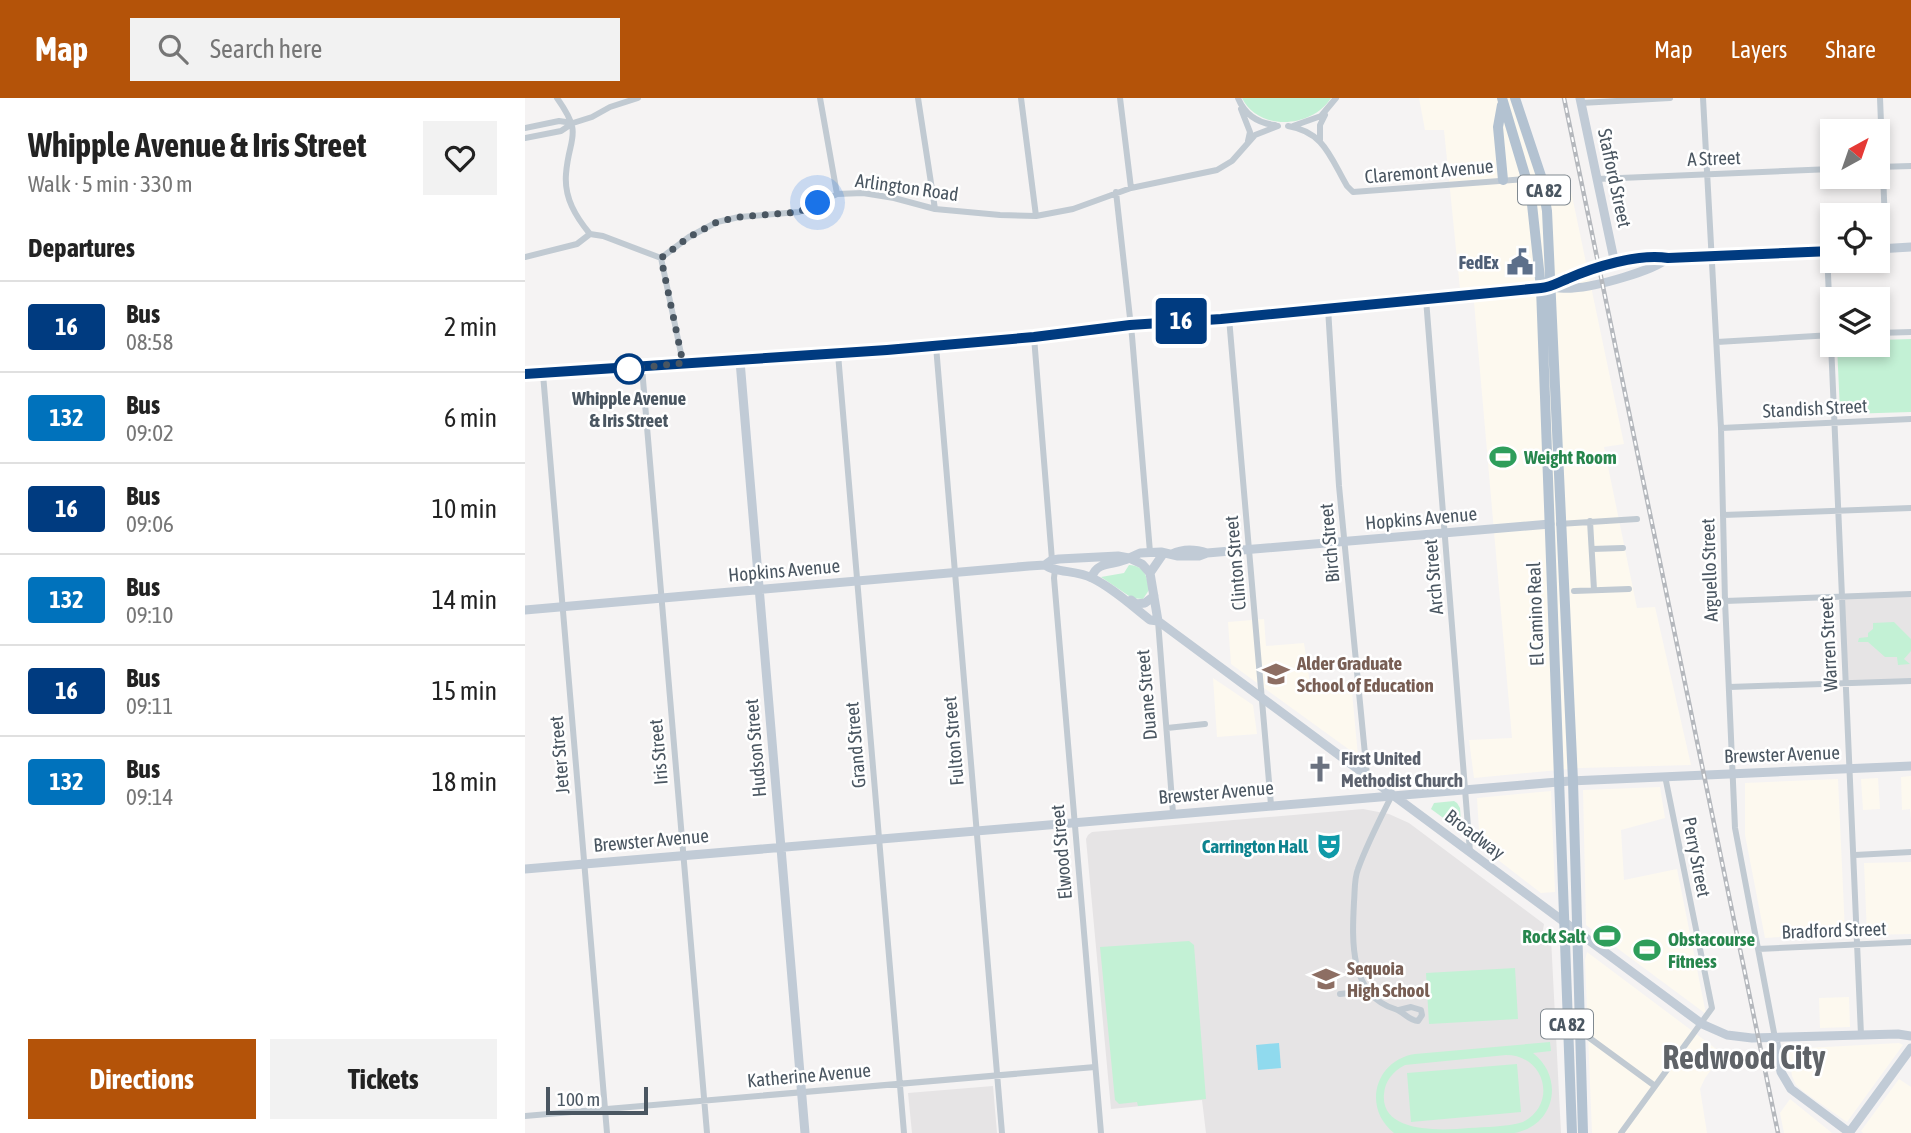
<!DOCTYPE html>
<meta charset="utf-8">
<style>
body{margin:0;font-family:"Asap Condensed",sans-serif;background:#f2f2f2;color:#222;height:100vh;display:flex;flex-direction:column;font-size:26px;white-space:nowrap}
*{box-sizing:border-box;margin:0}
p{font-size:23px;color:#767676}
.icon{flex:none;width:38px;height:38px;fill:none;stroke:currentColor;stroke-width:2;stroke-linecap:round;stroke-linejoin:round}
.map{position:relative;flex:1;overflow:hidden}
.drawer{display:flex;flex-direction:column;background:#fff;width:525px}
.drawer>*{flex:none}
.badge{padding:0 14px;border-radius:5px;font-size:24px;line-height:46px}
.needle{width:46px;rotate:40deg}
.tools{position:absolute;left:1295px;top:21px;display:grid;gap:14px}
.tools a{display:grid;place-items:center;width:70px;height:70px;border-radius:0px;background:#fff;box-shadow:0 4px 10px #0003;font-size:35px}
.scale{position:absolute;left:21px;bottom:18px;width:102px;box-sizing:border-box;padding-left:7px;border:4px solid #4a5661;border-top:0;font-size:19px;line-height:24px;white-space:nowrap;color:#4a5661;-webkit-text-stroke:5px #fff;paint-order:stroke}
.you{position:absolute;width:35px;height:35px;margin:-18px;border:5px solid #fff;border-radius:50%;background:#1a73e8;box-shadow:0 0 0 10px #1a73e833}
.map>.badge{position:absolute;translate:-50% -50%;box-shadow:0 0 0 4px #fff}
h2{padding:0 28px;font-size:26px;line-height:63px}
.round{display:grid;place-items:center;flex:none;width:74px;height:74px;border-radius:0px;background:#f2f2f2}
.headline{display:flex;align-items:center;justify-content:space-between;height:119px;padding:0 28px}
h1{font-size:33px;font-weight:700;line-height:52px}
.primary-button{display:flex;gap:14px;margin-top:auto;padding:14px 28px}
.primary-button a{flex:1;height:80px;border-radius:0px;background:#b45309;color:#fff;font-size:28px;font-weight:700;line-height:80px;text-align:center}
.primary-button a+a{background:#f2f2f2;color:#222}
ul{padding:0;list-style:none}
li{display:flex;align-items:center;gap:21px;height:91px;padding:0 28px;border-top:2px solid #e0e0e0}
li div{flex:1}
li b{display:block;font-size:26px}
li em{font-style:normal}
li .badge{min-width:77px;font-weight:700;text-align:center}
header{display:flex;align-items:center;gap:42px;box-sizing:border-box;height:98px;padding:0 35px;background:#b45309;color:#fff}
header strong{font-size:33px}
nav{display:flex;gap:38px;margin-inline-start:auto;font-size:24px}
.search{width:490px;height:63px;background:#f2f2f2;display:flex;align-items:center;gap:18px;box-sizing:border-box;padding:0 24px;border-radius:0px;color:#767676;font-size:26px}
main{display:flex;flex:1;min-height:0}
.map>svg:first-child{display:block}
.commercial{fill:#fdf9ef}
.education{fill:#e6e4e5}
.green{fill:#c3f1d5;fill-rule:evenodd}
.water{fill:#90daee}
.lines{fill:none;stroke-linecap:round;stroke-linejoin:round}
.street{stroke:#c1cad2;stroke-width:6}
.secondary{stroke:#c1cbd6;stroke-width:9}
.primary{stroke:#b3c2d1;stroke-width:10}
.rail-casing{stroke:#b5b8bd;stroke-width:4.5}
.rail{stroke:#fff;stroke-width:2;stroke-dasharray:5;stroke-linecap:butt}
.line-casing{stroke:#fff;stroke-width:16}
.line{stroke:#003b80;stroke-width:10}
.walk{stroke:#4a5661;stroke-width:7;stroke-dasharray:0 12.6}
.stop-dot{fill:#fff;stroke:#003b80;stroke-width:3.5}
.labels{text-anchor:middle;dominant-baseline:central;stroke-width:5;stroke-linejoin:round;paint-order:stroke}
.shield{fill:#fff;stroke:#808990;stroke-width:2}
.shield-label{font-size:18px;font-weight:bold;fill:#4a5661}
.street-label{font-size:19px;fill:#4a5661;stroke:#fff}
.service-label{font-size:19px;font-weight:bold;fill:#4e5e75;stroke:#fff;text-anchor:end}
.stop-label{font-size:19px;font-weight:bold;fill:#4a5661;stroke:#fff}
.leisure-label{font-size:19px;font-weight:bold;fill:#27864d;stroke:#fff;text-anchor:start}
.education-label{font-size:19px;font-weight:bold;fill:#785e54;stroke:#fff;text-anchor:start}
.worship-label{font-size:19px;font-weight:bold;fill:#5b616d;stroke:#fff;text-anchor:start}
.culture-label{font-size:19px;font-weight:bold;fill:#0d838f;stroke:#fff;text-anchor:end}
.town-label{font-size:33px;font-weight:bold;fill:#5f6368;stroke:#fff}
</style>
<header>
<strong>Map</strong>
<div class="search"><svg class="icon" aria-label="search" viewBox="0 0 24 24"><circle cx="10" cy="10" r="6"/><path d="M15 15l6 6"/></svg>Search here</div>
<nav><a>Map</a><a>Layers</a><a>Share</a></nav>
</header>
<main>
<section class="drawer">
<div class="headline"><div><h1>Whipple Avenue &amp; Iris Street</h1><p>Walk · 5 min · 330 m</p></div><a class="round"><svg class="icon" aria-label="heart" viewBox="0 0 24 24"><path d="M12 20l-8-8c-3-5 5-10 8-4 3-6 11-1 8 4z"/></svg></a></div>
<h2>Departures</h2>
<ul>
<li><span class="badge" style="background:#003b80;color:#fff">16</span><div><b>Bus</b><p>08:58</p></div><em>2 min</em></li>
<li><span class="badge" style="background:#0072bc;color:#fff">132</span><div><b>Bus</b><p>09:02</p></div><em>6 min</em></li>
<li><span class="badge" style="background:#003b80;color:#fff">16</span><div><b>Bus</b><p>09:06</p></div><em>10 min</em></li>
<li><span class="badge" style="background:#0072bc;color:#fff">132</span><div><b>Bus</b><p>09:10</p></div><em>14 min</em></li>
<li><span class="badge" style="background:#003b80;color:#fff">16</span><div><b>Bus</b><p>09:11</p></div><em>15 min</em></li>
<li><span class="badge" style="background:#0072bc;color:#fff">132</span><div><b>Bus</b><p>09:14</p></div><em>18 min</em></li>
</ul>
<div class="primary-button"><a>Directions</a><a>Tickets</a></div>
</section>
<div class="map">
<svg width="1386" height="1035" viewBox="0 0 1386 1035">
<rect width="100%" height="100%" fill="#f5f3f3"/>
<path class="commercial" d="M894 0H994L1025 97 1046 93 1099 346 1079 349 1112 510 1130 509 1166 667 1055 670 949 680 944 642 987 640 949 204 935 191 919 32H900Z
M739 521 741 548 779 545 785 586 826 583 833 658 706 566 703 524Z
M688 580 728 607 732 636 692 639Z
M1386 678V722L1385 711 1377 712 1376 679Z
M1353 680 1355 711 1338 712 1336 681Z
M1313 681 1320 834 1240 840 1220 737V685Z
M1135 689 1140 720 1096 732 1099 782 1152 771 1181 916 1061 827 1058 692Z
M1026 693 1030 794 1016 795 955 748 952 700Z
M1386 764V836L1342 837 1339 765Z
M1062 854 1198 956 1180 980 1175 991 1182 1035H1067L1060 862Z
M1324 899 1325 929 1295 930 1294 900Z
M1374 945 1378 947 1322 1024 1279 994 1271 987 1267 978 1263 951Z
M1374 981 1386 989V1035H1338L1336 1033Z
M1265 1001 1307 1035H1259L1255 1015Z"/>
<path class="education" d="M1386 496V583L1322 584 1316 500Z
M838 711 864 716 884 725 1019 826 1018 832 1022 839 1026 840 1036 1035H681L677 1002 586 1011 561 741 563 737 567 734Z
M468 988 472 1035H387L383 995Z"/>
<path class="green" d="M717 0H806C787 30 734 34 717 0Z
M1386 241V314L1321 316 1315 313 1312 248 1353 247V242Z
M604 467C620 468 622 478 624 492L618 501 607 500 576 479 599 475Z
M1369 524 1386 541V553L1379 561 1385 566 1373 567 1372 559H1360L1343 544H1333L1334 540 1343 539V535L1348 531V525Z
M929 703 932 705 935 710 936 725 932 730 906 711 909 705Z
M664 843 669 847 681 1001 613 1008 612 1004 594 1006 590 1002 575 849Z
M990 870 993 921 904 926 901 875Z
M1025 944 1026 953 1008 955C1040 980 1030 1028 989 1035H869C837 1010 850 962 890 956ZM981 957C1020 957 1033 1006 998 1024 981 1029 961 1029 944 1030 915 1033 855 1035 859 996 860 983 868 973 880 967Z
M992 966 996 1014 886 1024 882 975Z"/>
<path class="water" d="M754 945 756 970 733 972 731 947Z"/>
<g class="lines">
<path class="street" d="M32 0C59 38 44 37 41 76 39 100 51 119 65 136
M295 0 312 96
M393 0 410 111
M496 0 511 118
M595 0 606 90
M713 0C720 17 732 25 750 27
M1178 0 1196 330 1200 503 1210 730 1250 940
M1355 0 1361 150
M1056 5 1145 0
M716 11 725 34 723 43
M763 28C799 34 805 59 822 88L828 94 1002 81
M768 28 796 18 811 0
M0 30 34 23 48 25
M0 40 36 33 48 25 67 19 85 9 113 0
M795 42V27L800 17
M1353 69 1386 68
M1072 81 1307 71
M591 94 607 238 625 454
M1302 153 1336 937
M0 159 52 146 65 136 78 138 136 160 164 139 192 124 214 119 274 114 312 96 338 95 369 100 410 111 475 117 511 118 548 111 606 90 692 72 707 63 730 37 753 28
M136 160 158 265
M901 201 945 754
M803 210 814 388 842 677
M704 220 746 707
M1353 235 1386 234
M509 239 527 462
M1192 244 1307 237
M411 248 477 1035
M313 256 379 1035
M117 270 182 1035
M18 276 82 1035
M1196 330 1386 321
M1198 417 1386 410
M1065 423 1069 492
M1034 426 1112 421
M1067 451 1098 450
M530 471 529 480 576 1035
M1049 493 1104 491
M1200 503 1386 496
M633 523 648 715
M1204 589 1386 583
M642 630 680 626
M867 697C855 721 842 746 833 771 829 781 830 793 829 804 827 842 824 897 870 911 879 914 884 923 893 923L897 917 896 912 886 909 874 912
M1330 757 1386 754
M1233 851 1386 844
M815 896 843 893
M1055 933 1130 988
M0 1018 570 969
M1096 1035 1187 910 1140 678"/>
<path class="secondary" d="M1055 0 1090 166
M1353 151 1386 149
M1027 188C1057 173 1109 155 1143 160L1307 153
M215 263 280 1035
M0 277 117 270 158 265 215 263 411 248 605 227 696 221 1025 189C1033 190 1041 191 1048 190 1070 189 1128 173 1143 160
M647 456C659 450 670 451 682 455
M520 467 527 462 534 461 593 458 604 460 615 455 636 454 653 458H674L682 455 1025 426
M567 479C572 462 591 468 604 460L617 466 625 475
M606 502 611 506 620 505 629 498
M0 512 504 468 520 467C530 475 553 472 567 480 588 490 607 508 625 522L633 523 1177 926 1202 937 1227 940 1373 936 1386 938
M633 523 625 475 638 456
M0 771 1045 683 1386 668
M1250 940 1256 974 1266 991 1325 1035
M1324 1035 1386 950"/>
<path class="primary" d="M977 0 1006 97 1016 190 1047 1035
M990 0 1016 78 1022 113 1048 683 1058 1035
M977 7 973 29 978 82"/>
<g class="rail-casing">
<path id="rail" d="M1039 0 1253 1035"/>
</g>
<use href="#rail" class="rail"/>
</g>
<g class="lines">
<g class="line-casing">
<path id="line" d="M0 276 362 252 509 239 605 227 696 221 1016 190C1026 189 1032 185 1042 181 1069 169 1114 155 1143 160L1307 153"/>
</g>
<use href="#line" class="line"/>
<path class="walk" d="M104 271 158 265 136 160 164 139 192 124 214 119 274 114 293 105"/>
</g>
<defs>
<g id="civic-bare" transform="scale(2.1)"><path d="M-.6-6.5H3V-4.5H.6V-3L4-1V1h2V6H-6V1h2V-1L-.6-3ZM-1.2 2.5V6h2.4V2.5Z" fill="#5c6f8a" stroke="#fff" stroke-width="2.5" paint-order="stroke"/></g>
<g id="stadium-bare" transform="scale(2.1)"><path d="M0-5a6.5 5 0 1 0 0 10a6.5 5 0 1 0 0-10ZM-3.5-1.8h7v3.6h-7Z" fill="#2e9e5b" stroke="#fff" stroke-width="2.5" paint-order="stroke"/></g>
<g id="university-bare" transform="scale(2.1)"><path d="M0-5L7-2L0 1L-7-2ZM-4 1L0 2.5L4 1V4Q0 6-4 4Z" fill="#8d6e63" stroke="#fff" stroke-width="2.5" paint-order="stroke"/></g>
<g id="church-bare" transform="scale(2.1)"><path d="M-1.2-6h2.4v3.5h3.3v2.4h-3.3V6h-2.4V-.1h-3.3v-2.4h3.3Z" fill="#6b7280" stroke="#fff" stroke-width="2.5" paint-order="stroke"/></g>
<g id="theatre-bare" transform="scale(2.1)"><path d="M-5-5.5Q0-4 5-5.5V0Q5 5 0 6Q-5 5-5 0ZM-3.3-2.5H-1v1.5H-3.3ZM1-2.5H3.3v1.5H1ZM-2.8 1Q0 5.5 2.8 1Z" fill="#0f9aa8" stroke="#fff" stroke-width="2.5" paint-order="stroke"/></g>
<g id="school-bare" transform="scale(2.1)"><path d="M0-5L7-2L0 1L-7-2ZM-4 1L0 2.5L4 1V4Q0 6-4 4Z" fill="#8d6e63" stroke="#fff" stroke-width="2.5" paint-order="stroke"/></g>
</defs>
<g fill-rule="evenodd">
<use href="#civic-bare" x="995" y="164"/>
<use href="#stadium-bare" x="978" y="359"/>
<use href="#university-bare" x="751" y="576"/>
<use href="#church-bare" x="795" y="671"/>
<use href="#theatre-bare" x="804" y="748"/>
<use href="#stadium-bare" x="1082" y="838"/>
<use href="#stadium-bare" x="1122" y="852"/>
<use href="#school-bare" x="801" y="881"/>
</g>
<circle class="stop-dot" cx="104" cy="271" r="14"/>
<g class="labels">
<g class="shield">
<rect x="993" y="77.5" width="52" height="29" rx="5"/>
<rect x="1016" y="911.5" width="52" height="29" rx="5"/>
</g>
<g class="shield-label">
<text x="1019" y="92">CA 82</text>
<text x="1042" y="926">CA 82</text>
</g>
<g class="street-label">
<text transform="translate(1189 60) rotate(-2)">A Street</text>
<text transform="translate(904 73) rotate(-5)">Claremont Avenue</text>
<text transform="translate(1090 80) rotate(78)">Stafford Street</text>
<text transform="translate(382 89) rotate(8)">Arlington Road</text>
<text transform="translate(1290 310) rotate(-3)">Standish Street</text>
<text transform="translate(896 420) rotate(-5)">Hopkins Avenue</text>
<text transform="translate(804 445) rotate(-95)">Birch Street</text>
<text transform="translate(710 465) rotate(-95)">Clinton Street</text>
<text transform="translate(259 472) rotate(-5)">Hopkins Avenue</text>
<text transform="translate(1184 472) rotate(-92)">Arguello Street</text>
<text transform="translate(908 479) rotate(-95)">Arch Street</text>
<text transform="translate(1010 516) rotate(-92)">El Camino Real</text>
<text transform="translate(1303 546) rotate(-93)">Warren Street</text>
<text transform="translate(621 597) rotate(-95)">Duane Street</text>
<text transform="translate(428 643) rotate(-95)">Fulton Street</text>
<text transform="translate(330 647) rotate(-95)">Grand Street</text>
<text transform="translate(230 650) rotate(-95)">Hudson Street</text>
<text transform="translate(133 654) rotate(-95)">Iris Street</text>
<text transform="translate(1257 656) rotate(-2)">Brewster Avenue</text>
<text transform="translate(34 657) rotate(-95)">Jeter Street</text>
<text transform="translate(691 694) rotate(-5)">Brewster Avenue</text>
<text transform="translate(950 736) rotate(37)">Broadway</text>
<text transform="translate(126 742) rotate(-5)">Brewster Avenue</text>
<text transform="translate(536 754) rotate(-95)">Elwood Street</text>
<text transform="translate(1172 759) rotate(79)">Perry Street</text>
<text transform="translate(1309 832) rotate(-2)">Bradford Street</text>
<text transform="translate(284 977) rotate(-5)">Katherine Avenue</text>
</g>
<g class="service-label">
<text x="974" y="164">FedEx</text>
</g>
<g class="stop-label">
<text x="104" y="300">Whipple Avenue<tspan x="104" dy="22">&amp; Iris Street</tspan></text>
</g>
<g class="leisure-label">
<text x="999" y="359">Weight Room</text>
<text x="1061" y="838" text-anchor="end">Rock Salt</text>
<text x="1143" y="841">Obstacourse<tspan x="1143" dy="22">Fitness</tspan></text>
</g>
<g class="education-label">
<text x="772" y="565">Alder Graduate<tspan x="772" dy="22">School of Education</tspan></text>
<text x="822" y="870">Sequoia<tspan x="822" dy="22">High School</tspan></text>
</g>
<g class="worship-label">
<text x="816" y="660">First United<tspan x="816" dy="22">Methodist Church</tspan></text>
</g>
<g class="culture-label">
<text x="783" y="748">Carrington Hall</text>
</g>
<g class="town-label">
<text x="1219" y="959">Redwood City</text>
</g>
</g>
</svg>
<div class="tools">
<a><svg class="needle" viewBox="-14 -14 28 28"><path d="M0-13l5 13h-10z" fill="#e53935"/><path d="M0 13l5-13h-10z" fill="#767676"/></svg></a>
<a><svg class="icon" aria-label="locate" viewBox="0 0 24 24"><circle cx="12" cy="12" r="6"/><path d="M12 2v4M12 18v4M2 12h4M18 12h4"/></svg></a>
<a><svg class="icon" aria-label="layers" viewBox="0 0 24 24"><path d="M12 4l9 5-9 5-9-5zM3 14l9 5 9-5"/></svg></a>
</div>
<div class="scale">100 m</div>
<div class="you" style="left:293px;top:105px"></div>
<b class="badge" style="left:656px;top:223px;background:#003b80;color:#fff">16</b>
</div>
</main>
